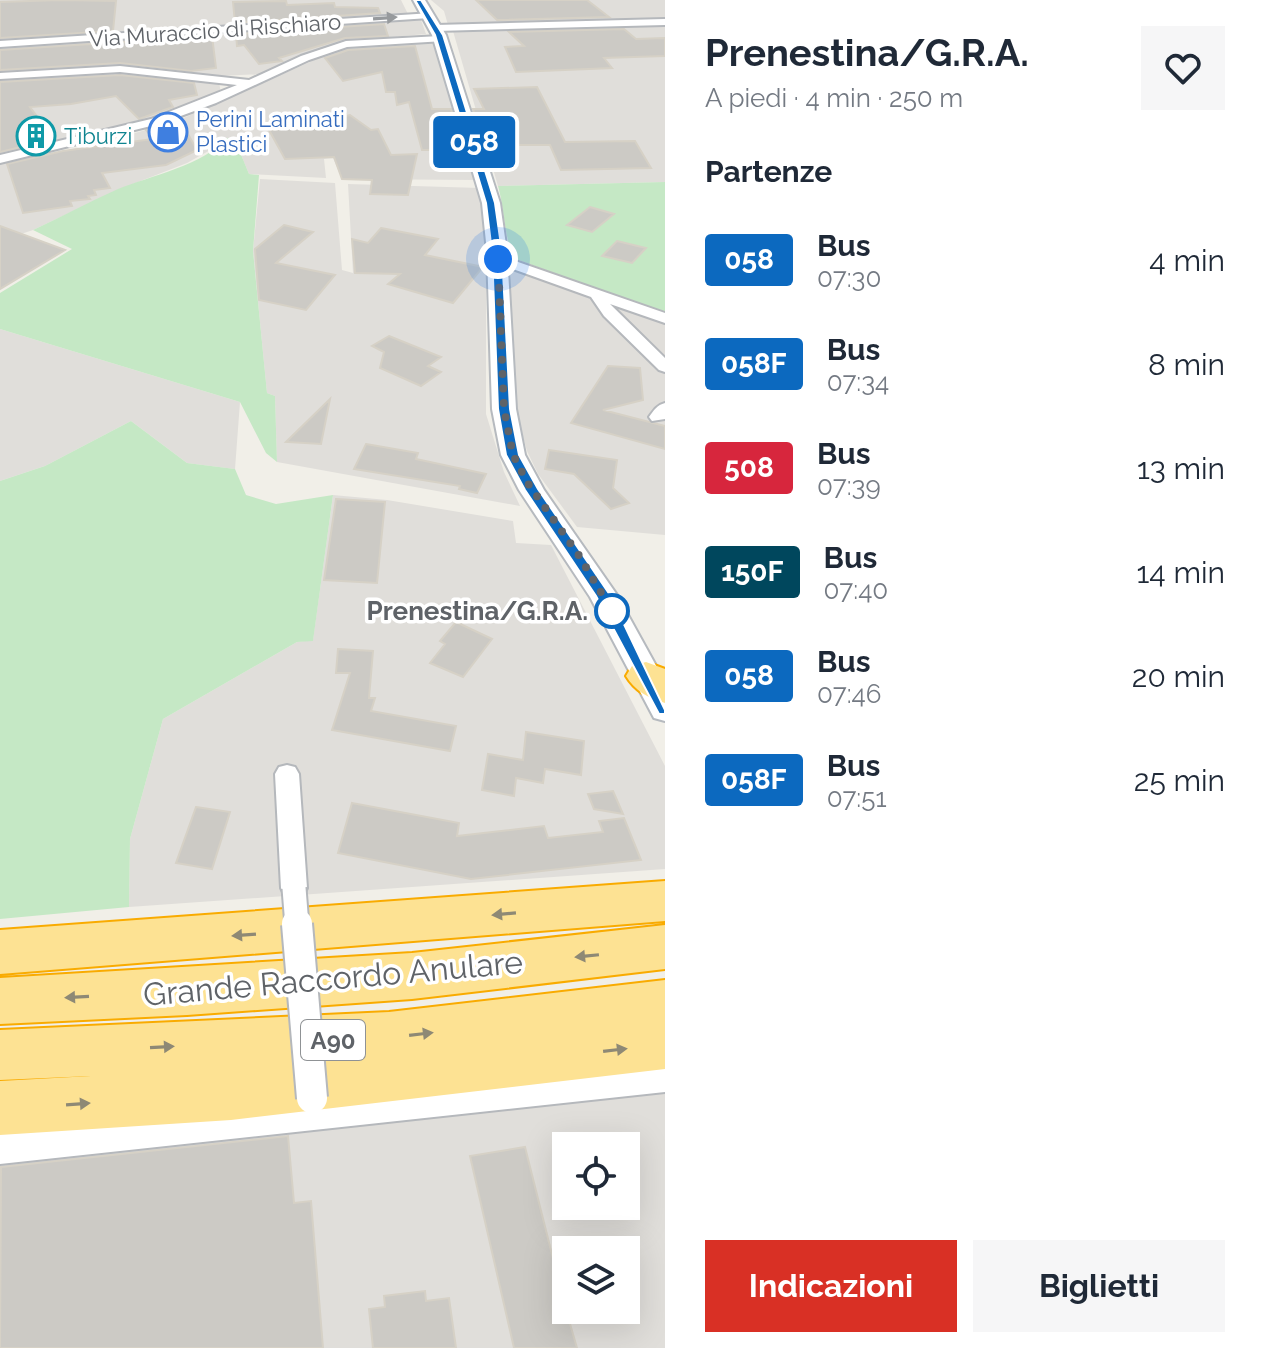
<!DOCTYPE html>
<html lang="it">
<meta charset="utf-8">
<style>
body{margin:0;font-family:Raleway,sans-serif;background:#f6f6f7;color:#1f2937;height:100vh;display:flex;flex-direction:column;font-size:30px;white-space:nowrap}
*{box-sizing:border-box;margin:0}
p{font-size:26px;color:#747a83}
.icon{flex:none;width:44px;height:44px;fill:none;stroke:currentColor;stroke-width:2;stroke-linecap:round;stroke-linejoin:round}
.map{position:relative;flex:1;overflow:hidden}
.side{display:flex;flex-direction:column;background:#fff;width:600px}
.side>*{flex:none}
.badge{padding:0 16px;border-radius:6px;font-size:28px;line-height:52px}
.buttons{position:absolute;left:552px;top:1132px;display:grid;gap:16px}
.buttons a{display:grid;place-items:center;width:88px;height:88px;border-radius:0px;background:#fff;box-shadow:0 8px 32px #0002;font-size:40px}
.you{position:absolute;width:40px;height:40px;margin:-20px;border:6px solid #fff;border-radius:50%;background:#1a73e8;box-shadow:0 0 0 12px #1a73e833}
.map>.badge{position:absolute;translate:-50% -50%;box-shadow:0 0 0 4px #fff}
h2{padding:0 40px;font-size:30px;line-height:72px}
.round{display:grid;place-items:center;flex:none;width:84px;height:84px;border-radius:0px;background:#f6f6f7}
.summary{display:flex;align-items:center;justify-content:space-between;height:136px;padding:0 40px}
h1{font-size:38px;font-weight:700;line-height:60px}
.primary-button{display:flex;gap:16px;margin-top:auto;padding:16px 40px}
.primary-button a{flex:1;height:92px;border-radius:0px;background:#d93025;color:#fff;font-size:32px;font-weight:700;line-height:92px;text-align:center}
.primary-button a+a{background:#f6f6f7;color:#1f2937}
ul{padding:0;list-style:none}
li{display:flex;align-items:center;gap:24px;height:104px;padding:0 40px}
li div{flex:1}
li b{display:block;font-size:30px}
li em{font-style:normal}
li .badge{min-width:88px;font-weight:700;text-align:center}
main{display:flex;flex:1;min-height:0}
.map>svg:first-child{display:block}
.industrial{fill:#e0deda;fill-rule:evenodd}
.green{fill:#c5e8c5}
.building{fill:#cccac5;stroke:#d6d1c6;stroke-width:2}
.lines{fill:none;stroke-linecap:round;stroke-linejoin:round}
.minor-casing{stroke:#b5b8bc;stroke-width:4}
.secondary-casing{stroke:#b6babf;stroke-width:4}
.motorway-casing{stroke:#f9ab00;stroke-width:4}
.minor{fill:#fff;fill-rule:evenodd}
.secondary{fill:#fff;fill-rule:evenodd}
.motorway{fill:#fde293;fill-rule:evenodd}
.minor-bridge-far1-casing{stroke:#b5b8bc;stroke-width:27;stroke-linecap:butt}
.minor-bridge-casing{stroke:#b5b8bc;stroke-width:34;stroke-linecap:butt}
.minor-bridge-far1{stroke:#fff;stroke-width:23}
.minor-bridge{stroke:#fff;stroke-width:30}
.oneway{fill:#979a9d}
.oneway2{fill:#8e8975}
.line{fill:#0c69bf;stroke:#fff;stroke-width:2}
.walk{stroke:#5f6368;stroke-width:8;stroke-dasharray:0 14.4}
.stop-dot{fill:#fff;stroke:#0c69bf;stroke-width:4}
.labels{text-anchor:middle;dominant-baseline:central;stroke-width:7;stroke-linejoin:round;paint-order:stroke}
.far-street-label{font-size:22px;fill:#5f6368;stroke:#fff}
.far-shop-label{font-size:22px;fill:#366cbe;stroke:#fff;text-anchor:start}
.far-culture-label{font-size:22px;fill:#0d838f;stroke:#fff;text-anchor:start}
.shield{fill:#fff;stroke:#8f9295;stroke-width:2}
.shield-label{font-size:24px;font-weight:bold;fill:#5f6368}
.stop-label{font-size:26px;font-weight:bold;fill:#5f6368;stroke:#fff;text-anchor:end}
.near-street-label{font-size:32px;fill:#5f6368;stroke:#fff}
</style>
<main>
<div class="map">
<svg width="665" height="1348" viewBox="0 0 665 1348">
<rect width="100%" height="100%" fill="#f1efe8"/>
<path class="industrial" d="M0 0H401L408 14 0 41Z
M431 0H665V19L448 25 444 11Z
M411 19 421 20 426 34 344 41 260 74 218 76 145 66 0 74V46Z
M665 25V182L498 186 453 31Z
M434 40 477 180 342 179 333 158 324 159 326 178 249 174 240 152 221 144 187 163 120 189 33 230 0 241V163L98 144 179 120 346 46Z
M116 72 219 82 221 94 147 122 0 156V78Z
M260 179 335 183 342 270 353 273 348 184 480 188 486 242V414L504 472 520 506 277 462 275 396 267 393 253 251Z
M516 271H524L665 321V535L577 527 538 474 527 451 518 419 509 285 511 274Z
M0 329 240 402 235 469 187 463 131 421 45 466 0 481Z
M333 495 387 500 513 521 516 543 551 545 665 766V869L129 907 130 839 163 719 297 642 313 640Z
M665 1091V1348H0V1159ZM566 1146H626V1206H566ZM566 1250H626V1310H566Z"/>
<path class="green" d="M226 138 248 140 240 152 249 174 259 175 253 251 267 393 275 396 277 462 266 453 240 402 0 329V293L72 249 33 230C61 217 89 202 118 189 147 177 207 164 226 138Z
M665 182V314L516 259C505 247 504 205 498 186Z
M131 421 187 463 235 469 246 495 276 504 333 495 313 641 297 642 163 719 130 839 129 907 0 919V481L45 466Z"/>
<path class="building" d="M60 0 116 1 113 31 0 38V2Z
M476 0H587L609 17 497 20Z
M286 1 287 5 334 3 335 7 378 8 380 13 235 23 233 2Z
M384 24 388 36 345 38 279 58 282 61 259 64 244 45 237 46 236 34Z
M624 29 636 39 665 38V56L604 58 612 68 516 72 505 47 524 46 509 32Z
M212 36 216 68 191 71 120 63 0 70V50Z
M415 46 432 109H451L463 150H422L409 102 397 105 395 92H386L382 72 343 81 325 58 348 50Z
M120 75 194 83 197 95 169 100 173 107 139 119 116 96 71 104 30 107 54 139 0 152V82Z
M537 87 565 142 635 141 651 168 561 170 550 145H509L503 126H478L473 109H484L474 89Z
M350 115 371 130 378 129 391 155 417 154 408 195 370 194 372 180 342 179 334 157 285 159 269 130 334 124 328 120Z
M180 120 197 150 166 165 102 173 110 188 94 190 96 195 88 196 90 199 70 201 72 206 23 213 7 164 63 151 153 139 146 130Z
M590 207 614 214 592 232 567 225Z
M284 225 313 232 276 263 335 275 306 310 259 300 255 249Z
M0 226 65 250 0 289Z
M381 228 438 239 425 255 483 267 453 303 388 284 400 274 355 273 352 239 368 243Z
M617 241 646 248 632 263 602 256Z
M389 336 441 357 428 366 441 372 421 386 380 368 384 352 372 346Z
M608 366 640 368 643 400 603 410 665 426V449L571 423Z
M330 399 321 444 286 442Z
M366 444 418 453 416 459 486 474 477 493 459 489 460 486 354 469Z
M549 450 617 460 613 488 629 503 611 509 574 474 545 469Z
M336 499 385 502 377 583 324 580Z
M456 622 492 639 463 677 430 663 445 644 440 641Z
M338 649 373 651 369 698H375L371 711 456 726 450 751 332 730 350 673H336Z
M526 732 584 741 581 775 545 769 543 783 516 778 514 796 482 790 488 754 523 760Z
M613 791 623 814 594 809 588 794Z
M352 803 459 823 457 836 544 826 548 838 603 832 599 821 624 818 641 860 471 879 338 853Z
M196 807 230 812 212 869 176 863Z
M288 1136 294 1203 311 1201 323 1348H0L1 1167Z
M525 1147 566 1310 577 1348H514L470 1156Z
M425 1291 426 1301 449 1298 456 1348H373L369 1309 385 1307 384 1296Z"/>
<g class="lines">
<g class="minor-casing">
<path id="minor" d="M432 13 429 18 0 47V41Z
M665 19V25L436 31 431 28 436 25Z
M440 36 445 39 444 41 347 47 309 60 216 103 159 124 0 163V155L151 119 237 85 120 72 0 79V73L120 66 249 80 301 56 346 41Z
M498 255 665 313V323L610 304 665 358V372L659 370 604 316 591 297 493 262 491 259Z
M665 403V419L652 421 649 417C654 410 657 405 665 403Z
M287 765 295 767 299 774 307 888 303 896 294 899 285 896 281 888 275 774 279 767Z
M665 1064V1092L0 1164V1134Z"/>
</g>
<g class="secondary-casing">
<path id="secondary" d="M413 0H425L446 35 500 203 507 252 516 409 525 455 544 490 617 595 665 682V721L654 718 590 597 519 490 501 455 492 409 487 252 482 203 432 35Z"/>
</g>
<g class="motorway-casing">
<path id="motorway" d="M646 662 665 669V703C648 698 635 691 626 676L632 666Z
M665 881V921L0 974V930Z
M665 925V969L412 999 187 1015 0 1024V978L412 953Z
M665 980V1069L231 1120 0 1135V1081L91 1076 0 1080V1030L389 1012Z"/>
</g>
<use href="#minor" class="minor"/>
<use href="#secondary" class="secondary"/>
<use href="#motorway" class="motorway"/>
<g class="minor-bridge-far1-casing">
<path id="minor-bridge-far1" d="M294 888 297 926"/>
</g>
<g class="minor-bridge-casing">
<path id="minor-bridge" d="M297 924 312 1098"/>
</g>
<use href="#minor-bridge-far1" class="minor-bridge-far1"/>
<use href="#minor-bridge" class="minor-bridge"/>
</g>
<defs><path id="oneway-solid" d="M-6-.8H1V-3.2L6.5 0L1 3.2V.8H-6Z" transform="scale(2)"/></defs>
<use class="oneway" href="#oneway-solid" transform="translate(385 18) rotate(-4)"/>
<g class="oneway2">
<use href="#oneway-solid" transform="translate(504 914) rotate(175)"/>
<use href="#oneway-solid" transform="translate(244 935) rotate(176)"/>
<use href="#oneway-solid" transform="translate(587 956) rotate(174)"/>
<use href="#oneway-solid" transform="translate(77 997) rotate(177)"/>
<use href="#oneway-solid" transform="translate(421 1034) rotate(-7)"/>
<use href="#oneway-solid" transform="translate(162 1047) rotate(-3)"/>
<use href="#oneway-solid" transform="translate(615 1050) rotate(-7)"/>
<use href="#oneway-solid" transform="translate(78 1104) rotate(-4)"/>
</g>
<path class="line" d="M415 0H421L443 35 495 203 502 252 510 409 519 455 538 489 610 595 665 710V714H659L596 596 525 490 506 455 498 409 492 252 486 203 435 35Z"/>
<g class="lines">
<path class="walk" d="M498 259 504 409 513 455 527 482 578 554 612 611"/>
</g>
<defs>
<g id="shop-ring" transform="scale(2)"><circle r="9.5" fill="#fff" stroke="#3f7fe0" stroke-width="1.5"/><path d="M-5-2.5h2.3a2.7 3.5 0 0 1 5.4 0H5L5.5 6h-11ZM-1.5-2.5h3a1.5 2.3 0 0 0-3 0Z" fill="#3f7fe0"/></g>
<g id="building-ring" transform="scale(2)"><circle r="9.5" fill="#fff" stroke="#0f9aa8" stroke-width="1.5"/><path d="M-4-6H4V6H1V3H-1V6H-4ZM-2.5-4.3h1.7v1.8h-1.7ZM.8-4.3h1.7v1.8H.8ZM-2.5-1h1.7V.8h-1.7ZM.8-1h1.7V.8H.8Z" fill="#0f9aa8"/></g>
</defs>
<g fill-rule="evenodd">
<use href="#shop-ring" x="168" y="132"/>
<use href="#building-ring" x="36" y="136"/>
</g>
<circle class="stop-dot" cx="612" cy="611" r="16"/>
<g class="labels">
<g class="far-street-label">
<text transform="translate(215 30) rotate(-4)">Via Muraccio di Rischiaro</text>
</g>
<g class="far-shop-label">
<text x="196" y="119">Perini Laminati<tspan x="196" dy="25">Plastici</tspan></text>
</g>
<g class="far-culture-label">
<text x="64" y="136">Tiburzi</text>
</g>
<rect class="shield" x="301" y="1020" width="64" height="40" rx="6"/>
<g class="shield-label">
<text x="333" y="1040">A90</text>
</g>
<g class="stop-label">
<text x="588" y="611">Prenestina/G.R.A.</text>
</g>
<g class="near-street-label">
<text transform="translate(333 978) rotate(-5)">Grande Raccordo Anulare</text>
</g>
</g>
</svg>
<div class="buttons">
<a><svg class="icon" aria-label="locate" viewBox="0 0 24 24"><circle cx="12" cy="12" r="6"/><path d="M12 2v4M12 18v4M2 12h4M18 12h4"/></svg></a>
<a><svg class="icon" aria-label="layers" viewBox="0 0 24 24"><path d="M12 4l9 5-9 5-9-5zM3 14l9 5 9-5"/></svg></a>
</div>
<div class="you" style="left:498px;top:259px"></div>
<b class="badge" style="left:474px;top:142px;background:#0c69bf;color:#fff">058</b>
</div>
<section class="side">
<div class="summary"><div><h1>Prenestina/G.R.A.</h1><p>A piedi · 4 min · 250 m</p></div><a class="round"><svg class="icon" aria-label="heart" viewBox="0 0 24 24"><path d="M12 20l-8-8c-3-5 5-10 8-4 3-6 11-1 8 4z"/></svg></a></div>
<h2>Partenze</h2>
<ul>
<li><span class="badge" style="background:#0c69bf;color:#fff">058</span><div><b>Bus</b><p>07:30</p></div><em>4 min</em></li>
<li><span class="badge" style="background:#0c69bf;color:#fff">058F</span><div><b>Bus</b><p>07:34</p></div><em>8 min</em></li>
<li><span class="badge" style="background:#d7263d;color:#fff">508</span><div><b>Bus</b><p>07:39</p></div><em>13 min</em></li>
<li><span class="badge" style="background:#00475d;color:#fff">150F</span><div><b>Bus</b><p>07:40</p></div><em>14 min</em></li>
<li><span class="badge" style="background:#0c69bf;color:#fff">058</span><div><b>Bus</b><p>07:46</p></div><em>20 min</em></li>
<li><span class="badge" style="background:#0c69bf;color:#fff">058F</span><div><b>Bus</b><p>07:51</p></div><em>25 min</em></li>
</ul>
<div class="primary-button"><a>Indicazioni</a><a>Biglietti</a></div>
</section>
</main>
